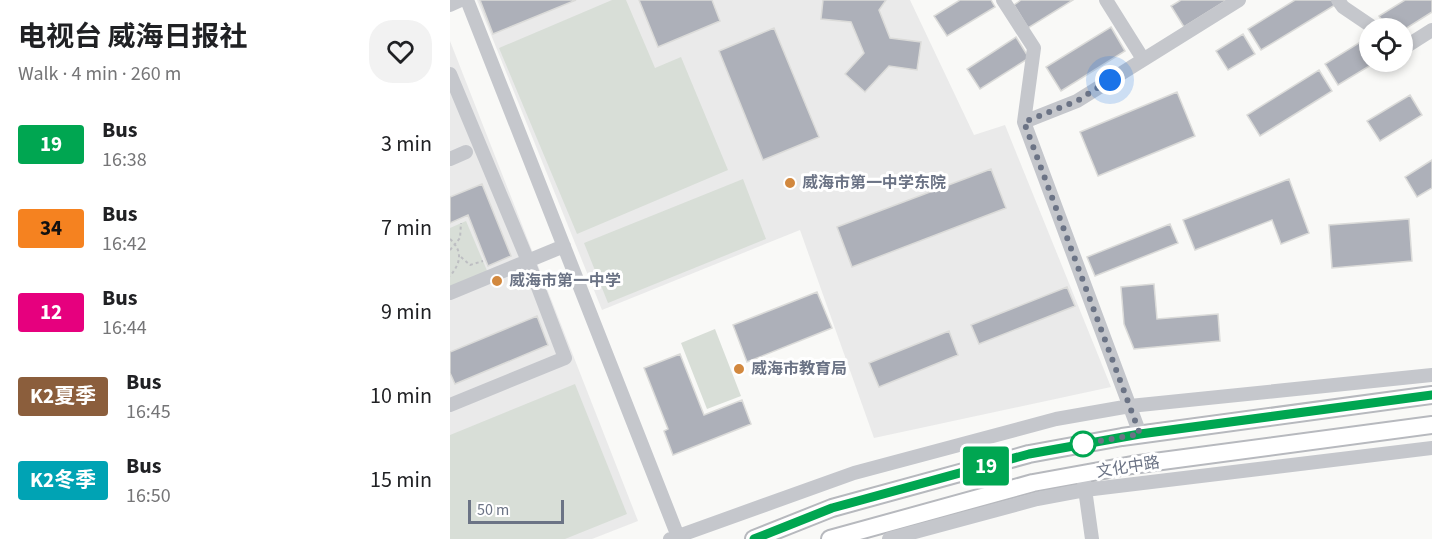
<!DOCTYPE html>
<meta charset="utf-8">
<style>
body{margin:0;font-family:"Source Sans 3","Noto Sans SC",sans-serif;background:#f2f2f2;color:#202124;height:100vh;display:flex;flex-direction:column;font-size:22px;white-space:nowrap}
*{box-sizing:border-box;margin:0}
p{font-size:20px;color:#757577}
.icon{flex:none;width:33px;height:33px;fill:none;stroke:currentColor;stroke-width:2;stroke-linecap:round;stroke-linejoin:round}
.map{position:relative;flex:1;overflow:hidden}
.side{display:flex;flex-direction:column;background:#fff;width:450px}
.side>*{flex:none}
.badge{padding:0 12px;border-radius:4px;font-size:21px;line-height:39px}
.controls{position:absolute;left:909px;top:18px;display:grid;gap:12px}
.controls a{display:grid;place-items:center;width:54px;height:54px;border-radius:50%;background:#fff;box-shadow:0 3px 9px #0003;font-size:30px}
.scale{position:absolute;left:18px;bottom:15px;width:96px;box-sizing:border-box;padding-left:6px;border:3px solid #6b7385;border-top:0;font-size:16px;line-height:21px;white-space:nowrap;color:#6b7385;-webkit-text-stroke:4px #fff;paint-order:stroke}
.you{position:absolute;width:30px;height:30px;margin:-15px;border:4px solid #fff;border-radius:50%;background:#1a73e8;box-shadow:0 0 0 9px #1a73e833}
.map>.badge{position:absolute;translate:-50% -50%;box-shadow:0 0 0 3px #fff}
.round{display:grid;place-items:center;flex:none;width:63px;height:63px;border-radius:24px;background:#f2f2f2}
.headline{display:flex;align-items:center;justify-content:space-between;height:102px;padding:0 18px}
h1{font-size:28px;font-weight:700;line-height:45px}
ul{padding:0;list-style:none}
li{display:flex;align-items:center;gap:18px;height:84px;padding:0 18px}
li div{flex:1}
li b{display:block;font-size:22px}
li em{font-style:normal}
li .badge{min-width:66px;font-weight:700;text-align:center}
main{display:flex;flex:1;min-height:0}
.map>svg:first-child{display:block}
.built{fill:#eaeaea}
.green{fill:#d8ded7}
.building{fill:#adb0b9;stroke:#dbdbd9;stroke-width:1.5}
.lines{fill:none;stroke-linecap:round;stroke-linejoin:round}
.major-casing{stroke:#b7b9be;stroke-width:20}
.path{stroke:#bdbec2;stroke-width:2;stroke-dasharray:3 3;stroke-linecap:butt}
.minor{stroke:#c5c7cc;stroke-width:14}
.major{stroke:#fff;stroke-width:16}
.line-casing{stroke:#fff;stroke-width:14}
.line{stroke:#00a651;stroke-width:9}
.walk{stroke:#6b7385;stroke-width:6;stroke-dasharray:0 10.8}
.poi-dot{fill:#d2883e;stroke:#fff;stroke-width:2}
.stop-dot{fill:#fff;stroke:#00a651;stroke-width:3}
.labels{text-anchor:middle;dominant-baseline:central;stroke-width:6;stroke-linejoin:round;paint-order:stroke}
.poi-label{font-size:16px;font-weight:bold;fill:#6b7385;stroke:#fff;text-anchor:start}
.street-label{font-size:16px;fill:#6b7385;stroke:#fff}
</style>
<main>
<section class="side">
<div class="headline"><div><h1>电视台 威海日报社</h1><p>Walk · 4 min · 260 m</p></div><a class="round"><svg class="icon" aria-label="heart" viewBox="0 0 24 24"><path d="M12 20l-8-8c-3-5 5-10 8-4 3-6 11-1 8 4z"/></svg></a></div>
<ul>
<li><span class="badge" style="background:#00a651;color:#fff">19</span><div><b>Bus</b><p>16:38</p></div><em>3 min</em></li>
<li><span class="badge" style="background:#f58220;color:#111">34</span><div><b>Bus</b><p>16:42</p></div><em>7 min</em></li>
<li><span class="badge" style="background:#e6007e;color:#fff">12</span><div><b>Bus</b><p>16:44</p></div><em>9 min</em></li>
<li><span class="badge" style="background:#8b5e3c;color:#fff">K2夏季</span><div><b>Bus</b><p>16:45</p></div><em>10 min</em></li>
<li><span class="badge" style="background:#00a3b4;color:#fff">K2冬季</span><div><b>Bus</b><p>16:50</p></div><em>15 min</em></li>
</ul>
</section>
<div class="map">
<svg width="982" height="539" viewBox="0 0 982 539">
<rect width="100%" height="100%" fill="#f9f9f7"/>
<path class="built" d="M27 0H460L524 135 555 125 661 387 424 438 350 230 152 310Z
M0 41 188 521 142 539H0Z"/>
<path class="green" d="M162 0H176L205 68 231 57 278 170 127 234 49 48Z
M293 179 316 239 158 303 134 243Z
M16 221 38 273 0 288V228Z
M265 329 291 396 257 409 231 343Z
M125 384 177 514 115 539H0V435Z"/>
<path class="building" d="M30 0H126L43 34Z
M189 0H262L270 21 208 47Z
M373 0H436L429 10 440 38 471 42 467 70 439 66 415 92 395 74 414 53 401 22 371 19Z
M510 0H541L545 7 497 36 484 16Z
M571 0H623L578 28 564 5Z
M731 0H777L734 27 721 6Z
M845 0H882L885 5 811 50 798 29Z
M955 0H982V12L952 31V28H937L929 16Z
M661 27 675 51 611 91 596 67Z
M324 28 369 137 313 160 269 51Z
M793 34 805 54 778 70 766 51Z
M920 36V62H926L888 85 875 64Z
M566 37 579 58 530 89 517 69Z
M869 70 882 91 810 136 797 115Z
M727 92 745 136 648 176 630 132Z
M960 95 972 115 930 141 917 121Z
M982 160V188L967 197 955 177Z
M541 169 556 208 402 267 387 227Z
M839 179 859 233 831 244 822 220 745 250 733 220Z
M32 184 61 256 38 266 18 215 0 223V197Z
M959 219 962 261 882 268 879 225Z
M720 224 728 243 645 276 637 257Z
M704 284 707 319 768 314 770 341 684 349 674 324 671 287Z
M617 287 625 306 529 344 521 325Z
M367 292 382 328 297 362 283 325Z
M87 316 98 345 5 384 0 373V352Z
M499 331 508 355 429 387 419 363Z
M230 354 254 415 292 400 301 424 223 455 214 431 218 429 194 368Z"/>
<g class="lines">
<g class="major-casing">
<path id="major" d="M304 539 382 508 579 454 672 437 982 395
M380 539 583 483 682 465 982 425"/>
</g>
<path class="path" d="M0 239C13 251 11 263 0 276
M0 250 10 238 11 223
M11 257 20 265 33 261"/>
<path class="minor" d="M17 0 229 539
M553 0 584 48 574 122 690 434
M656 0 693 59
M888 0 893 7 924 28
M0 5 11 0
M952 49 982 30
M0 74 78 261 115 358 0 405
M574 122 627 101 789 0
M0 159 16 152
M0 293 114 246
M634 482 642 539
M220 539 404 473 606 419 680 406 982 375
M439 539 587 499 635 490 982 448"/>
<use href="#major" class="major"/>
</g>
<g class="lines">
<g class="line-casing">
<path id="line" d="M304 539 382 508 579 454 690 434 982 395"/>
</g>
<use href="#line" class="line"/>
<path class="walk" d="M633 444 626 445 690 434 574 122 627 101 660 80"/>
</g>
<g class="poi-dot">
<circle cx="340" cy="183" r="6"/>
<circle cx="47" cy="281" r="6"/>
<circle cx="289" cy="369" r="6"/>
</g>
<circle class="stop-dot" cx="633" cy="444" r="12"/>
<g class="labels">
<g class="poi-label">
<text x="352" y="183">威海市第一中学东院</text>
<text x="59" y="281">威海市第一中学</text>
<text x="301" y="369">威海市教育局</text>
</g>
<g class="street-label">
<text transform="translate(678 467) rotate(-9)">文化中路</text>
</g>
</g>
</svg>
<div class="controls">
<a><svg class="icon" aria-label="locate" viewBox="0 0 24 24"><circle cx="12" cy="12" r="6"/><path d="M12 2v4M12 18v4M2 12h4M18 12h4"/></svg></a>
</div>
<div class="scale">50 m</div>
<div class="you" style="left:660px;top:80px"></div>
<b class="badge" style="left:536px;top:466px;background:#00a651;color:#fff">19</b>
</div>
</main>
